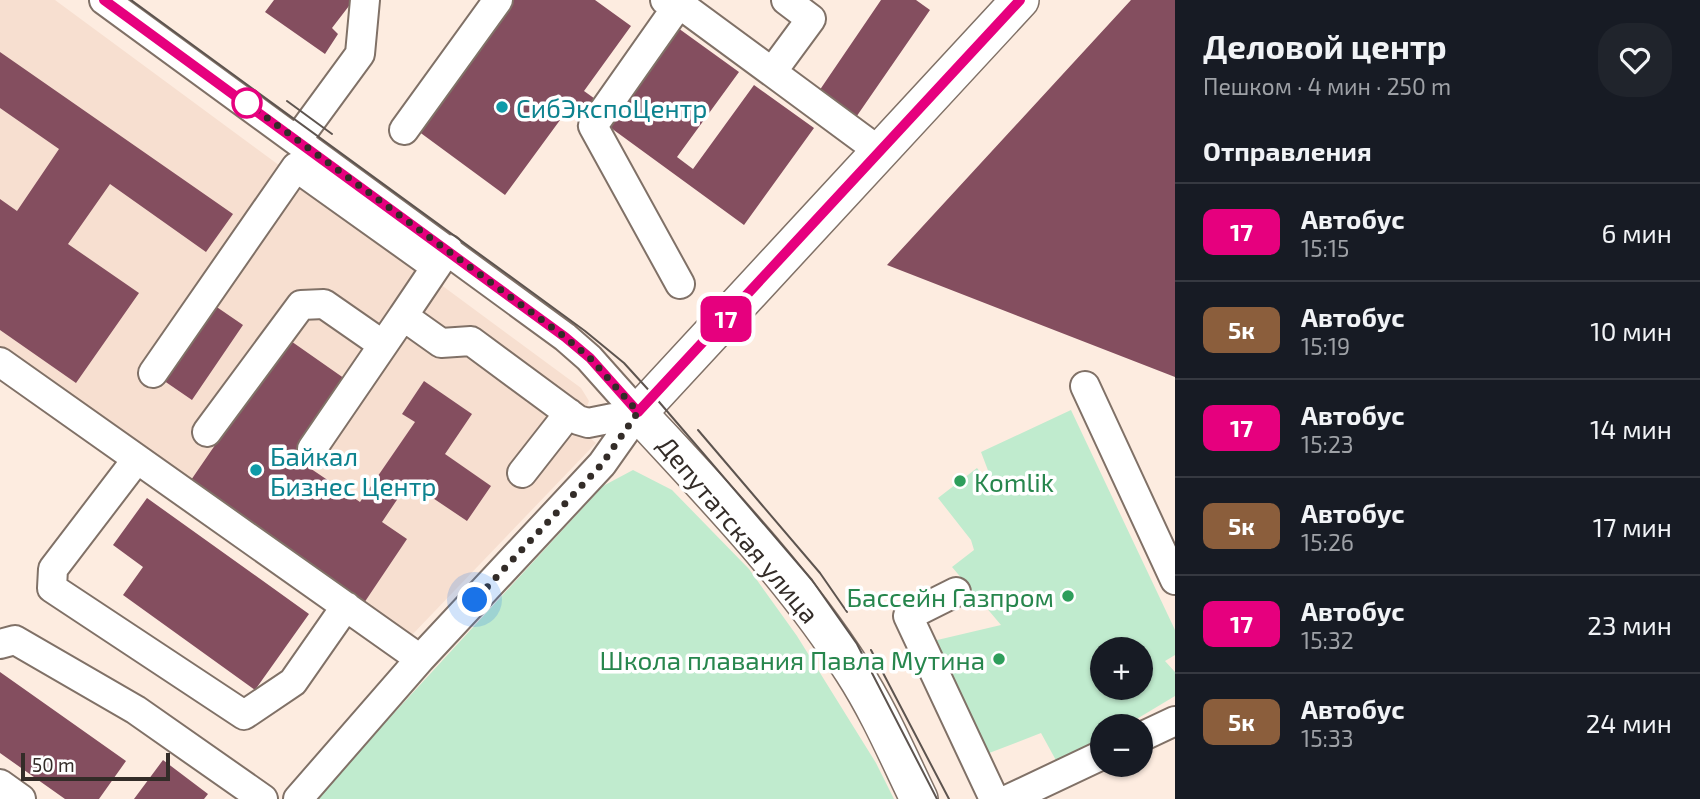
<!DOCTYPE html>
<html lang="ru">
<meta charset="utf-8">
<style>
body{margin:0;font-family:"Exo 2",sans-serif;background:#20242c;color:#f1f3f6;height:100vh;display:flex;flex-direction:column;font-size:26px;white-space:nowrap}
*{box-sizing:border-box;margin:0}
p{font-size:23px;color:#9ea1a6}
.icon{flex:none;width:38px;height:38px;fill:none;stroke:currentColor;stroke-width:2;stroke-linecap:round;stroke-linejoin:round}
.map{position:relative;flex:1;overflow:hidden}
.sheet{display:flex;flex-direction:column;background:#171b24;width:525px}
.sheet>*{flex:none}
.badge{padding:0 14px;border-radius:10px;font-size:24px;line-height:46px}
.fabs{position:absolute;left:1090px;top:637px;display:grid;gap:14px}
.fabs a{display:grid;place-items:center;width:63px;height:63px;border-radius:50%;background:#171b24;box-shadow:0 2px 5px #0004;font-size:35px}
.scale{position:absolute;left:21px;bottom:18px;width:149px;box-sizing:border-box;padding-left:7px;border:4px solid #332c28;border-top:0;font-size:19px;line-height:24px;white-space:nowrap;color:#332c28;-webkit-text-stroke:5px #fff;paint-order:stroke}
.you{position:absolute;width:35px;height:35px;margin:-18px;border:5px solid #fff;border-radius:50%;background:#1a73e8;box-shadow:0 0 0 10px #1a73e833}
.map>.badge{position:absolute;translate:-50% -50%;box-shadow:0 0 0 4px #fff}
h2{padding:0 28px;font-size:26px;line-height:63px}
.round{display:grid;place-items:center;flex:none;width:74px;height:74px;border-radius:28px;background:#20242c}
.head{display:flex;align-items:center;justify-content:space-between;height:119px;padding:0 28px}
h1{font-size:33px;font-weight:700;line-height:52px}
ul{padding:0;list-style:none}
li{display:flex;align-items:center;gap:21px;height:98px;padding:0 28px;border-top:2px solid #363941}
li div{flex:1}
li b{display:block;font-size:26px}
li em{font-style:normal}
li .badge{min-width:77px;font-weight:700;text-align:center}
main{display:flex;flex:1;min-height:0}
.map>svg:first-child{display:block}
.built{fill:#f7dfd0}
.green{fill:#c0ebce;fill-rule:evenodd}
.building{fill:#844e5f}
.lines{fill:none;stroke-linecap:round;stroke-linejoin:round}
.minor-casing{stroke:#807167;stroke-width:32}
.major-casing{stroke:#807167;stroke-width:40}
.minor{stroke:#fff;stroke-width:28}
.major{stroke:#fff;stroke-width:37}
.tram{stroke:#5d544f;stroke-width:2}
.line-casing{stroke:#fff;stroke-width:16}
.line{stroke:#e6007e;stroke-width:10}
.walk{stroke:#332c28;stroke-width:7;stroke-dasharray:0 12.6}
.stop-dot{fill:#fff;stroke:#e6007e;stroke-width:3.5}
.culture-dot{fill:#0f9aa8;stroke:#fff;stroke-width:2.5}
.leisure-dot{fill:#2e9e5b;stroke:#fff;stroke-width:2.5}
.labels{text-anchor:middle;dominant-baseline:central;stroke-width:7;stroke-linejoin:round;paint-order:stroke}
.culture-label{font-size:26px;fill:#0d838f;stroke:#fff;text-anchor:start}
.leisure-label{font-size:26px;fill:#27864d;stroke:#fff;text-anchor:end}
.street-label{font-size:26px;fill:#332c28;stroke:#fff}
</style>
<main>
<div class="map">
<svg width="1175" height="799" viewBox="0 0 1175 799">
<rect width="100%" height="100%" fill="#fdece0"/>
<path class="built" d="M0 0H55L581 388 589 401 579 429 596 443 410 637 0 351Z"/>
<path class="green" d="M1071 410 1175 630V655L1165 661 1175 672V696L1125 726H1102V742L1058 764 1041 733 984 755 933 641 1001 625 952 567 974 550 971 540 938 498 977 468 983 476 989 473 981 452ZM1102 649H1141V688H1102Z
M633 470 672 490 749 569 797 636 876 763 894 799H315L603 486Z"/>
<path class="building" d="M274 0H349L352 2 332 28 338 34 325 54 265 12Z
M513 0H595L631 26 584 91 616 114 678 28 739 72 677 157 693 169 754 85 814 128 744 225 574 101 505 195 418 131Z
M881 0H916L930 10 852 123 815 97Z
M1131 0H1175V377L887 265Z
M0 52 233 214 206 252 110 184 68 244 139 293 76 383 0 330V199L17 211 59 149 0 108Z
M208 301 243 325 192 400 157 376Z
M288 339 348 381 295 458 360 502 415 422 402 414 424 381 472 414 445 454 491 486 467 521 409 482 382 522 407 539 364 603 189 483Z
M147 498 309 614 255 690 123 595 143 567 113 545Z
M0 672 126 761 99 799H65L0 753Z
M163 760 208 794 204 799H134Z"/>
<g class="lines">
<g class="minor-casing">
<path id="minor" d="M104 0 565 337 589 358 638 413
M665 0 676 8 593 126 680 284
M786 0 811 19 772 72 879 151
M676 8H685L772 72
M404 130 498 0
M297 140 360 54 365 0
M403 316 436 267
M0 362 420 659
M153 373 296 167 436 267 448 249
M1085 386 1175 580
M207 432 301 305 324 304 383 345
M312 449 403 316 441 343 471 341 578 420 588 423 638 413
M137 459 53 569 52 588 244 715 293 682 346 606
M522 473 569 413
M956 592 908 616 994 799
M0 644 15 640 136 710 263 799
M1141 737 1175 721
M0 784 21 799
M298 799 420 659 602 464 638 413
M1009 799 1102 755"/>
</g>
<g class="major-casing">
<path id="major" d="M919 799C898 756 879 711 853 671 793 577 713 494 638 413L1020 0"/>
</g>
<use href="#minor" class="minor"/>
<use href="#major" class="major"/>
<path class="tram" d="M131 0 585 331 624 363 654 396 812 580 857 644 937 799
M287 101 332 134
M698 430 820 573 847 612
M871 650 949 799"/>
</g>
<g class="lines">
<g class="line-casing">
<path id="line" d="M104 0 565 337 590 358 638 412 1020 0"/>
</g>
<use href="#line" class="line"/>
<path class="walk" d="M247 103 565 337 590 358 638 412 602 464 475 600"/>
</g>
<circle class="stop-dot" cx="247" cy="103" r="14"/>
<g class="culture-dot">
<circle cx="502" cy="107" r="7"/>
<circle cx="256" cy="470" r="7"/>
</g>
<g class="leisure-dot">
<circle cx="960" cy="481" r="7"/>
<circle cx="1068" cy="596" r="7"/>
<circle cx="999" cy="659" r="7"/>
</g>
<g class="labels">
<g class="culture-label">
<text x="516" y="107">СибЭкспоЦентр</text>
<text x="270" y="455">Байкал<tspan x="270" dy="30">Бизнес Центр</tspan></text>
</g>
<g class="leisure-label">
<text x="974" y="481" text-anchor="start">Komlik</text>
<text x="1054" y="596">Бассейн Газпром</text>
<text x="985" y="659">Школа плавания Павла Мутина</text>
</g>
<g class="street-label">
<text transform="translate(739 529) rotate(50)">Депутатская улица</text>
</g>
</g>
</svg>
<div class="fabs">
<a>+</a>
<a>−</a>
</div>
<div class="scale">50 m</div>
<div class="you" style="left:475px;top:600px"></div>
<b class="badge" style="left:726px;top:319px;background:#e6007e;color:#fff">17</b>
</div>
<section class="sheet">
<div class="head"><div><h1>Деловой центр</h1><p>Пешком · 4 мин · 250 m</p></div><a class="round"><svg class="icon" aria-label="heart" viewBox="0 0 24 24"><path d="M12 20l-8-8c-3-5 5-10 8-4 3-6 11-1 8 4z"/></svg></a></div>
<h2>Отправления</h2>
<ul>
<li><span class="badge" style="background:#e6007e;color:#fff">17</span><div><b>Автобус</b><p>15:15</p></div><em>6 мин</em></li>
<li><span class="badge" style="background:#8b5e3c;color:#fff">5к</span><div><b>Автобус</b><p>15:19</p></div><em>10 мин</em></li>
<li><span class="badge" style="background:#e6007e;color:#fff">17</span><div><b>Автобус</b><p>15:23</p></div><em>14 мин</em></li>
<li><span class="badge" style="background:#8b5e3c;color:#fff">5к</span><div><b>Автобус</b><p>15:26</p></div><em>17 мин</em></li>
<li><span class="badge" style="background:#e6007e;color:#fff">17</span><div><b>Автобус</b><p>15:32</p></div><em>23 мин</em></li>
<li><span class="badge" style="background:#8b5e3c;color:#fff">5к</span><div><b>Автобус</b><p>15:33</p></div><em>24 мин</em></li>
</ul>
</section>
</main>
